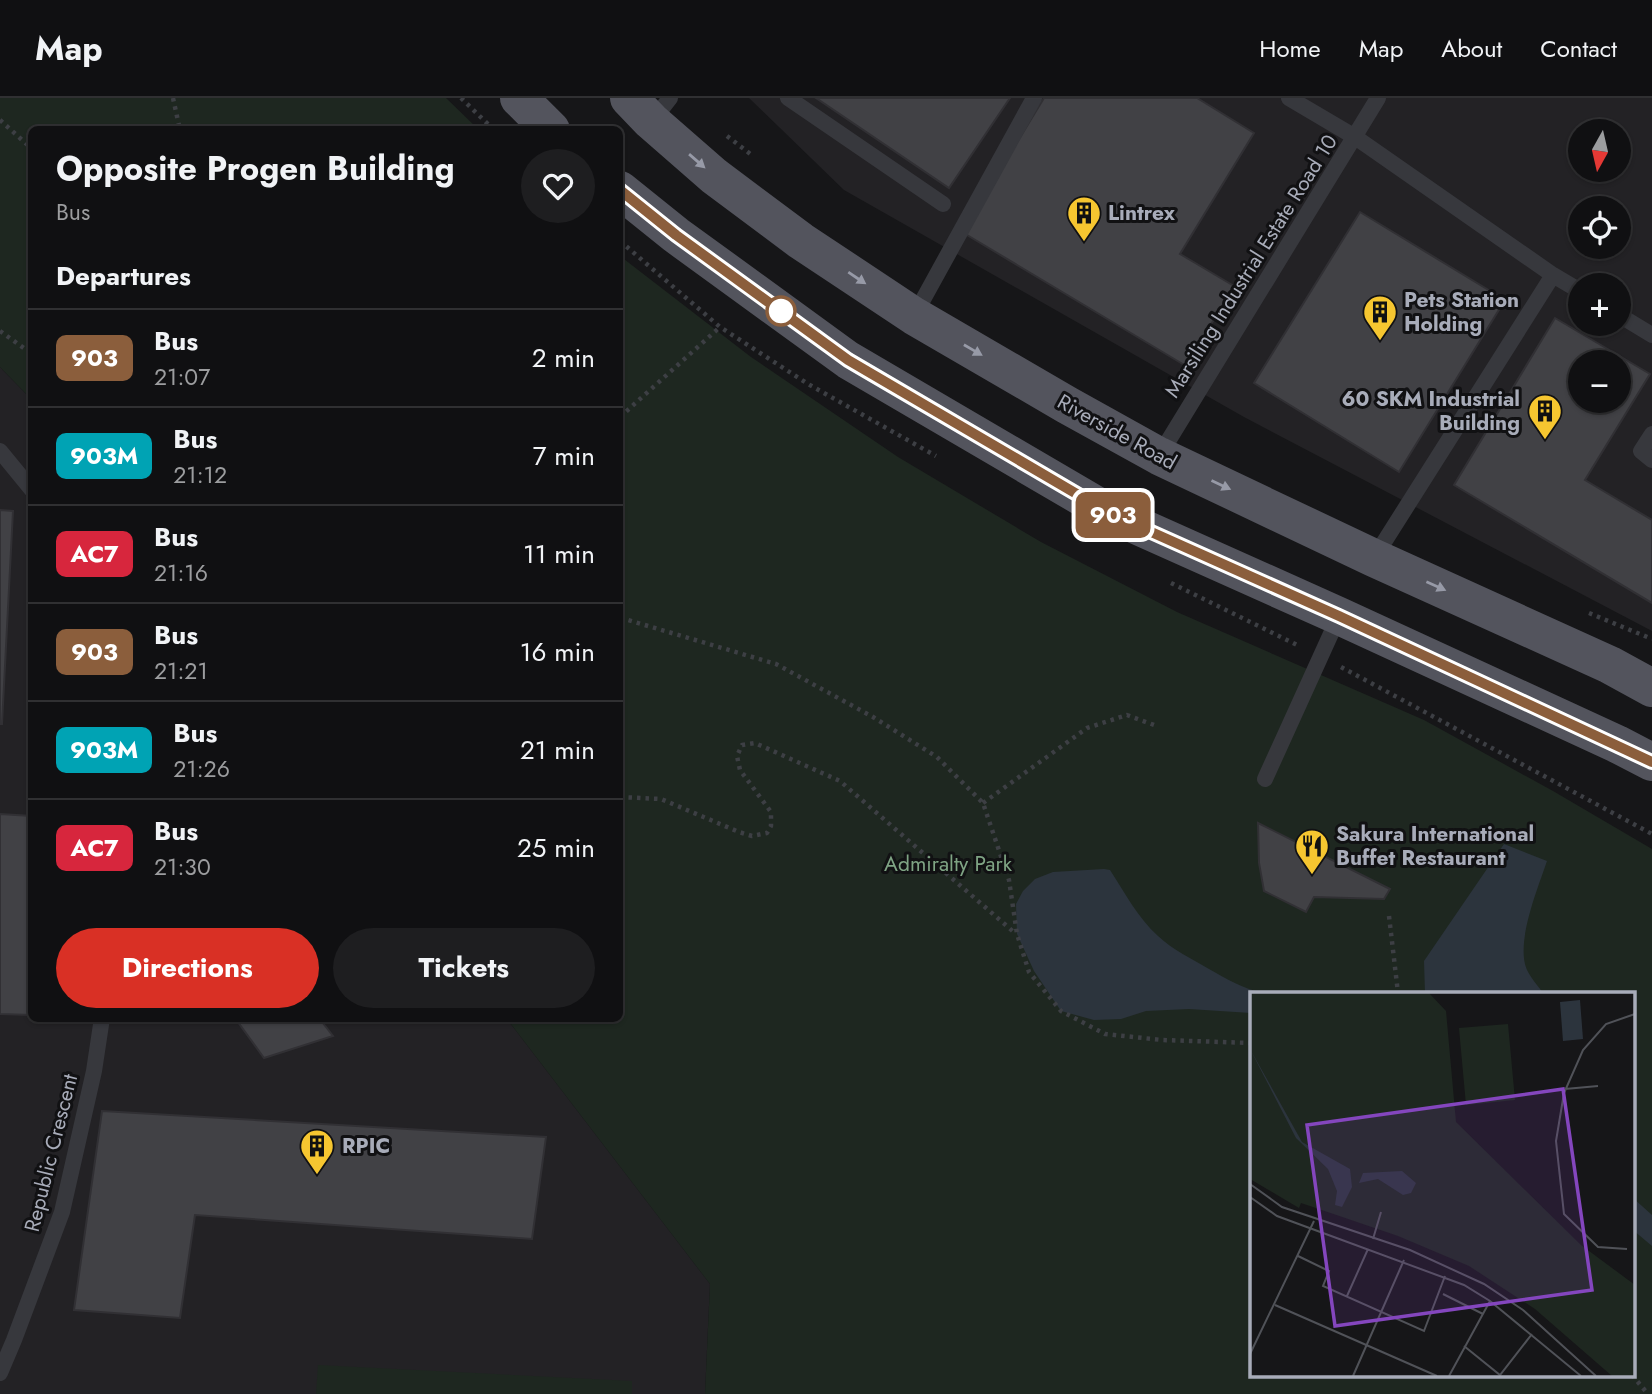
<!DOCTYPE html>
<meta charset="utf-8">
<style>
body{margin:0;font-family:Jost,sans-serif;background:#1e1e20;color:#f1f3f6;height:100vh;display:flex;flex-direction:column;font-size:26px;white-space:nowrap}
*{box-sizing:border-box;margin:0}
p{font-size:23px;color:#9c9d9f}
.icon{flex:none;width:38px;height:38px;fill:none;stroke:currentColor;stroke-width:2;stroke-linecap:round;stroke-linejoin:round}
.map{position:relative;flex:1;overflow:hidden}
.sheet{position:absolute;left:28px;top:28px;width:595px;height:896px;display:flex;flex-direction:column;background:#101012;border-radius:10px;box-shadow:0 2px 5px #0004,0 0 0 2px #303032}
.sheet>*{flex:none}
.badge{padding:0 14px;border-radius:10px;font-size:24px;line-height:46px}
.needle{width:46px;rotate:188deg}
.buttons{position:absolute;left:1568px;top:21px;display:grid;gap:14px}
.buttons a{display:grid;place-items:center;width:63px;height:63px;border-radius:50%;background:#101012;box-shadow:0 2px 5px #0004,0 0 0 2px #303032;font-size:35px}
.map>.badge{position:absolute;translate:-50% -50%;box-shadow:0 0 0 4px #fff}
h2{padding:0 28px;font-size:26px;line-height:63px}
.round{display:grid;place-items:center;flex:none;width:74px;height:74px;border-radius:37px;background:#1e1e20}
.head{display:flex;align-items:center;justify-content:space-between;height:119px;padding:0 28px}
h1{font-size:33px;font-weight:700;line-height:52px}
.cta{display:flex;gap:14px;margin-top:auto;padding:14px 28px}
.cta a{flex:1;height:80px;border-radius:42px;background:#d93025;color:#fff;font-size:28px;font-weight:700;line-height:80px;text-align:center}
.cta a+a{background:#1e1e20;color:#f1f3f6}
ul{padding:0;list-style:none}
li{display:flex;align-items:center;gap:21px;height:98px;padding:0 28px;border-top:2px solid #303032}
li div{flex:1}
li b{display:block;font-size:26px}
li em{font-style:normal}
li .badge{min-width:77px;font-weight:700;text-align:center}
header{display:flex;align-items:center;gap:42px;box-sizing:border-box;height:98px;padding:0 35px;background:#101012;border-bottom:2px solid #303032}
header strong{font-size:33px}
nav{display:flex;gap:38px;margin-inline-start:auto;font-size:24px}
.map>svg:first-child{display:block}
.built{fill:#232225;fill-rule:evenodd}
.green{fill:#1e2720;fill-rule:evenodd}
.water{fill:#2c343d}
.building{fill:#414145;stroke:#313034;stroke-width:2;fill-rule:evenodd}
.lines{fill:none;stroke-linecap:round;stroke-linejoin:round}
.path{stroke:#3d3f44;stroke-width:4.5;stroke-dasharray:3.5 5;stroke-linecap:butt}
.lane{stroke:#37383d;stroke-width:16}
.primary{stroke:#53545d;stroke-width:38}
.oneway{fill:#979aa7}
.line-casing{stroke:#fff;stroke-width:16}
.line{stroke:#8b5e3c;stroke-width:10}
.stop-dot{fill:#fff;stroke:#8b5e3c;stroke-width:3.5}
.labels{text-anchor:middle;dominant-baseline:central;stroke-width:6;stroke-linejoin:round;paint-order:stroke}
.poi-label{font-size:21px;font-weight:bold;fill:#a8acb9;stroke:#111113;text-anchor:start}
.street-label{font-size:21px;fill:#a8acb9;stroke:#111113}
.park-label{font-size:21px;fill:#7fa484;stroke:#111113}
.inset-road{fill:none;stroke:#505258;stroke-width:2}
.view{fill:#8446be;fill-opacity:0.15;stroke:#8446be;stroke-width:3.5}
.inset-edge{fill:none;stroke:#a8acb9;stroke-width:3.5}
</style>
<header>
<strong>Map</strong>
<nav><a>Home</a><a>Map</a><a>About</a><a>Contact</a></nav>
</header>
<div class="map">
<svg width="1652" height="1296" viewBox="0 0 1652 1296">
<rect width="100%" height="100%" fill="#161618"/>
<path class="built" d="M749 0H1652V533L1244 319 844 92ZM1580 33H1619V72H1580ZM1580 110H1619V149H1580ZM1580 187H1619V226H1580ZM1580 264H1619V303H1580Z
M0 269 31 301 32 920 507 921 710 1186 705 1296H0Z"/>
<path class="green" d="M0 0H446L478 31 32 32 31 301 0 269Z
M620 158 751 259 898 359 1041 444 1177 514 1424 622 1553 693 1652 751V1296H705L710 1186 507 921 620 920ZM1251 895H1633V1277H1251Z
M318 1267 632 1283V1296H316Z"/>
<path class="water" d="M1504 746 1547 763C1538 790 1515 845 1527 872 1531 880 1538 888 1543 895H1425L1424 863Z
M1104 771 1110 772C1125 795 1138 820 1158 838 1173 852 1192 861 1209 871 1227 881 1243 891 1264 895H1251V915L1189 911 1146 913 1121 921 1094 922 1061 913 1034 873 1017 836 1016 806 1023 793 1035 781 1053 774Z
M1633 1100 1652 1117V1148L1633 1132Z"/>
<path class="building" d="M816 0H1010L949 90Z
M1044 0H1197L1254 35 1180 156 1234 188 1186 268 962 134Z
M1360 114 1505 202 1399 374 1254 285Z
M1555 220 1650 276 1585 382 1652 422V505L1454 387ZM1580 264H1619V303H1580Z
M0 412 13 413 2 626H0Z
M0 716 32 718 31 917 0 916Z
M1258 725 1390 791 1384 801 1314 799 1306 814 1264 793 1259 765Z
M235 920H319L333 938 264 960Z
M102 1013 546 1039 532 1141 195 1117 180 1220 74 1212Z"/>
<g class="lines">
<path class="path" d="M173 0 180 32
M461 0 494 32
M0 22 32 51
M727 38 753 58
M620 143 720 229 808 286 936 358
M0 233 32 256
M620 319 720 229
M1171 485 1299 548
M1589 515 1652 541
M620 522H628L776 566 873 619 937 659 983 705 1009 782 1017 836 1029 874 1061 913 1105 936 1162 942 1251 945
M1341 569 1652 736
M620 699 661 701 739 734 752 738 767 735 771 728V714L740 672 737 658 742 647 755 645 840 683 1016 836
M983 705 1087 630 1127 617 1154 627
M1389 818 1398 895
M1632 1277 1648 1296"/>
<path class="lane" d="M788 0 943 106
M1289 0 1355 39 1553 177 1580 193
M652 23 670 0
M1619 217 1652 237
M914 218 1034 0
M1652 336 1641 353 1652 362
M0 353 32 392
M1159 358 1378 0
M1374 460 1553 177
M1265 681 1339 518
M0 1275 14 1242 62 1114 94 973 102 920"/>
<path class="primary" d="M519 0 551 32
M629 0 651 23 714 78 801 143 914 218 1067 307 1159 358 1374 460 1610 567 1652 590
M620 92 676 137 848 262 1111 416 1339 518 1617 646 1652 664"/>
</g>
<defs><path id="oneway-solid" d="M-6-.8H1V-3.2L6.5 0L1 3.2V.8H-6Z" transform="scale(1.75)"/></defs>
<g class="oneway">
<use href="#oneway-solid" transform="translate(697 63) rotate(41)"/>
<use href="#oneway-solid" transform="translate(857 180) rotate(34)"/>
<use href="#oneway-solid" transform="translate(973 252) rotate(30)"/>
<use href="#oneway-solid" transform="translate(1221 387) rotate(25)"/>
<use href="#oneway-solid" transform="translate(1436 488) rotate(24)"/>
</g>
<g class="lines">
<g class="line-casing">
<path id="line" d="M620 92 676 137 848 262 1111 416 1339 518 1652 664"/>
</g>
<use href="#line" class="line"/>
</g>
<defs>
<g id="building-pin" transform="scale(1.75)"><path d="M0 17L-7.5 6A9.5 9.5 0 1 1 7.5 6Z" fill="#f6c630" stroke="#111113"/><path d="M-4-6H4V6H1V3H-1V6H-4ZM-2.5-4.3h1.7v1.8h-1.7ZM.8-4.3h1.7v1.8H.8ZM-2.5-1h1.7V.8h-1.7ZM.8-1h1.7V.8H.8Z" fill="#111"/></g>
<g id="restaurant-pin" transform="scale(1.75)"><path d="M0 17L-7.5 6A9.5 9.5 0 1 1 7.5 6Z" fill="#f6c630" stroke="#111113"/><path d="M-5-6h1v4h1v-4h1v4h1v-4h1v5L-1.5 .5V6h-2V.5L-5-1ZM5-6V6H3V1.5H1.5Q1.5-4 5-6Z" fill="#111"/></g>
</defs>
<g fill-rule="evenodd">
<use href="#building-pin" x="1084" y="115"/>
<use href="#building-pin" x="1380" y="214"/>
<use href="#building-pin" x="1545" y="313"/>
<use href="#restaurant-pin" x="1312" y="748"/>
<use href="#building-pin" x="317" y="1048"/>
</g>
<circle class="stop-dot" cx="781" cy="213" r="14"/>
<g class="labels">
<g class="poi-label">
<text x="1108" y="115">Lintrex</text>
<text x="1404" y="202">Pets Station<tspan x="1404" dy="24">Holding</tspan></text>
<text x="1520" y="301" text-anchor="end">60 SKM Industrial<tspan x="1520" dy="24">Building</tspan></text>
<text x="1336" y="736">Sakura International<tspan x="1336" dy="24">Buffet Restaurant</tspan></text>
<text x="342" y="1048">RPIC</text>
</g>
<g class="street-label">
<text transform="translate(1251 168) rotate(-58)">Marsiling Industrial Estate Road 10</text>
<text transform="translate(1117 334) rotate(29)">Riverside Road</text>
<text transform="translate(51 1055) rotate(-76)">Republic Crescent</text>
</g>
<g class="park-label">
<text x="948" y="766">Admiralty Park</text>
</g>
</g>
<g transform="translate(1250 894)">
<rect width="385" height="385" fill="#161618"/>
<path d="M0 1H179L196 19 206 130 331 253 385 293V384H362L285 317 219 274 148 244 60 214 51 211 49 216 0 187ZM258 32 265 108 216 113 209 36Z" fill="#1e2720"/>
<path d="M330 8 333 47 313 49 310 10ZM0 57 52 150 100 177 102 195 92 215 85 213 87 199 78 177 46 146ZM152 179 166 191 161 201 153 203 128 187 109 191 113 181Z" fill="#2c343d"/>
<path class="inset-road" d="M315 97 348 94M0 192 32 215 160 258 234 292 273 318 346 384M0 205 27 224 214 293 240 309 331 384M123 247 131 220M377 257 348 255 314 222 306 149 314 101 333 58 356 32 385 22M48 264 79 279 73 294 174 339 195 284M193 302 233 322M97 304 118 257M25 313 187 384M214 354 250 383 282 342M0 362 64 229M103 384 154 268M199 384 240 309"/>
<path class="view" d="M313 97 342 298 85 334 57 133Z"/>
<rect width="385" height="385" class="inset-edge"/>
</g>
</svg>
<div class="buttons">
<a><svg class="needle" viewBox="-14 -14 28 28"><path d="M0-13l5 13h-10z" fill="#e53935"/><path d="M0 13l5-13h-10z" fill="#9c9d9f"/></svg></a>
<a><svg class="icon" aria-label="locate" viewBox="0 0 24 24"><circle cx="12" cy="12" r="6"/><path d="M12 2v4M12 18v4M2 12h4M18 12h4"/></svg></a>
<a>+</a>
<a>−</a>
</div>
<b class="badge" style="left:1113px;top:417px;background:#8b5e3c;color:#fff">903</b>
<section class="sheet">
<div class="head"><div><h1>Opposite Progen Building</h1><p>Bus</p></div><a class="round"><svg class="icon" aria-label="heart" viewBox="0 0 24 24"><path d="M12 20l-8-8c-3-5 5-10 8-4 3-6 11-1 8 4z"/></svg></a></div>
<h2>Departures</h2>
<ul>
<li><span class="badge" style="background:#8b5e3c;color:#fff">903</span><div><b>Bus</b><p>21:07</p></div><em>2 min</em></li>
<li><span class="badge" style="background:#00a3b4;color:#fff">903M</span><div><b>Bus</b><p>21:12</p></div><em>7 min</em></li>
<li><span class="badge" style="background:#d7263d;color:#fff">AC7</span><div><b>Bus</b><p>21:16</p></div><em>11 min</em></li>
<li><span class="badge" style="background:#8b5e3c;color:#fff">903</span><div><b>Bus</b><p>21:21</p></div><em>16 min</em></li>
<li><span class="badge" style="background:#00a3b4;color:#fff">903M</span><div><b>Bus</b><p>21:26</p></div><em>21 min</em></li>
<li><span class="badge" style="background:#d7263d;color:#fff">AC7</span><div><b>Bus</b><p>21:30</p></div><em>25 min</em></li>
</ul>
<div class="cta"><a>Directions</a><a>Tickets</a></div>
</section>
</div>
